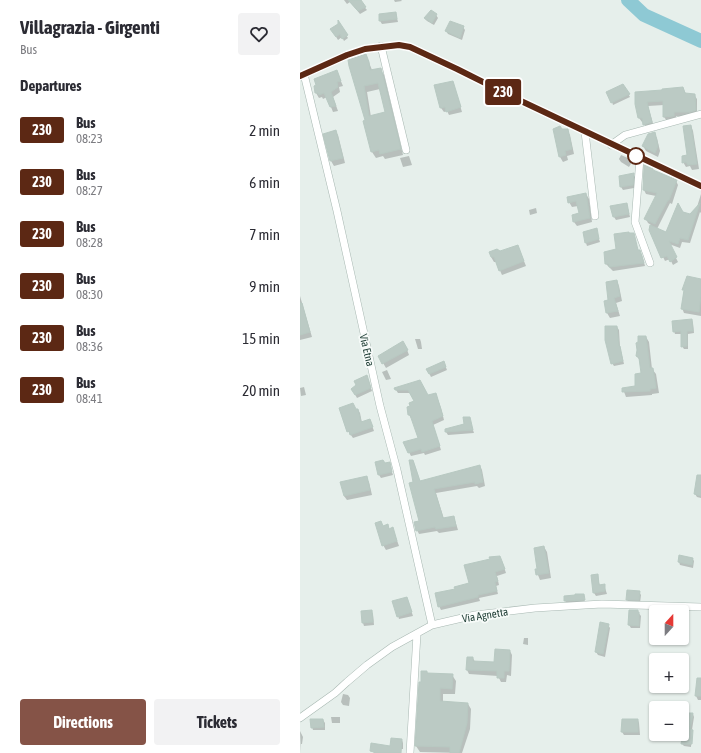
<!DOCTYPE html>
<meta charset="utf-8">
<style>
body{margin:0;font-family:"Asap Condensed",sans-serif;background:#f2f2f3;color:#2b2b33;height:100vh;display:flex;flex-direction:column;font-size:15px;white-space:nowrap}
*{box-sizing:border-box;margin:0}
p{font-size:13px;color:#7c7c81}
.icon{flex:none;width:22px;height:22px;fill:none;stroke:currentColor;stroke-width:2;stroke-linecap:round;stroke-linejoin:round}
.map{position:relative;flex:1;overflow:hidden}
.side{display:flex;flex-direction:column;background:#fff;width:300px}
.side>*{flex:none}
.badge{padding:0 8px;border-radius:3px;font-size:14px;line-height:26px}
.needle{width:26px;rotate:21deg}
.fabs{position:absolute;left:349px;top:605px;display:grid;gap:8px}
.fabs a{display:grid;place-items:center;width:40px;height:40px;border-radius:4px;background:#fff;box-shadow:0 1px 3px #0004;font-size:20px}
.map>.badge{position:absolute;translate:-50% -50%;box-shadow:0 0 0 2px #fff}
h2{padding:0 20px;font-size:15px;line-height:36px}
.round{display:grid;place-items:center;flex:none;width:42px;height:42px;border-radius:4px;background:#f2f2f3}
.overview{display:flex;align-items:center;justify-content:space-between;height:68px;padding:0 20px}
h1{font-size:19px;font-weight:700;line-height:30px}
.cta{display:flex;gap:8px;margin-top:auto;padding:8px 20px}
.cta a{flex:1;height:46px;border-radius:4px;background:#855347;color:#fff;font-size:16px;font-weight:700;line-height:46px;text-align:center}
.cta a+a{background:#f2f2f3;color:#2b2b33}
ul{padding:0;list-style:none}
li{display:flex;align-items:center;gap:12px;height:52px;padding:0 20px}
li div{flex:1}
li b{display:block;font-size:15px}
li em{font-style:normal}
li .badge{min-width:44px;font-weight:700;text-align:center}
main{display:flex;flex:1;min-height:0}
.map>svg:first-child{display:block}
.shadow{fill:#0003;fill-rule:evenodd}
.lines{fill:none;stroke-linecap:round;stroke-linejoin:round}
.river{stroke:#8ec9d4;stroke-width:14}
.building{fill:#bbcac4;stroke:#b8c9c2;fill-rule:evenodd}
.minor-casing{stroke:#a8b8b2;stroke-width:8}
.minor{stroke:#fff;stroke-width:7}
.line-casing{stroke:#fff;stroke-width:9}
.line{stroke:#5c2814;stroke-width:6}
.stop-dot{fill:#fff;stroke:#5c2814;stroke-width:2}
.labels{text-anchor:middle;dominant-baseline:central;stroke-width:3.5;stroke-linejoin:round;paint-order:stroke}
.street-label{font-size:11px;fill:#24423a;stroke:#f7fbf9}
</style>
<main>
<section class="side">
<div class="overview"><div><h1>Villagrazia - Girgenti</h1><p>Bus</p></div><a class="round"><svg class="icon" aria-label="heart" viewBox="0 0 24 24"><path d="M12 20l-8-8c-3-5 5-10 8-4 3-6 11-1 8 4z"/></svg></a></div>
<h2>Departures</h2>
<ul>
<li><span class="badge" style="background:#5c2814;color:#fff">230</span><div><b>Bus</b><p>08:23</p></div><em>2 min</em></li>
<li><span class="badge" style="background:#5c2814;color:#fff">230</span><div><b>Bus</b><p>08:27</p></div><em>6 min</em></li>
<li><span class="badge" style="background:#5c2814;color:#fff">230</span><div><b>Bus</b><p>08:28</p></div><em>7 min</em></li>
<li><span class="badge" style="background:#5c2814;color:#fff">230</span><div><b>Bus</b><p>08:30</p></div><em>9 min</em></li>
<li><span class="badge" style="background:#5c2814;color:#fff">230</span><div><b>Bus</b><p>08:36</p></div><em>15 min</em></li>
<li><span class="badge" style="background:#5c2814;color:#fff">230</span><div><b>Bus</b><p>08:41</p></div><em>20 min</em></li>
</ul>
<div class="cta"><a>Directions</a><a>Tickets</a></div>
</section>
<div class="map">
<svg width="401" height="753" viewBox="0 0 401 753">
<rect width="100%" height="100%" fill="#e6efeb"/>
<path class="shadow" d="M44 0H58L67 10 60 14 50 2 47 4Z
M94 0H101L102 1 95 2Z
M131 12 136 15 138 18 134 25 127 21 125 19Z
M96 14 98 22 82 24 80 21Z
M39 24 48 38 44 41 42 37 38 40 32 30Z
M163 27 165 30 162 40 148 34 146 31Z
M66 55 72 70 80 69 84 75 103 155 85 159 83 156 76 158 72 152 64 121H66L50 66ZM80 89 86 113 71 117 67 92Z
M37 72 43 86 39 87 40 92 33 97 38 111 33 112 27 97 23 99 22 97 19 98 16 93Z
M153 82 162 112 149 115 147 111 144 112 141 108 135 86Z
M323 85 330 97 313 105 312 102Z
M383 88 386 94 394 95 397 99V114L392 116H376V120L367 121 364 117V105L348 106 354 127 346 129 344 122H342L339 118 336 104 363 91Z
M391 126 393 131 399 169 392 170 390 166 386 167 383 162 388 156Z
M254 130H267L270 135 274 154 267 156 268 160 263 162 260 157Z
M35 131 38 135 45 163 34 166 31 161 25 134Z
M354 133 357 138 360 151 358 157 346 151 343 146Z
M321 155 330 159 332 162 329 167 321 162 319 159Z
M109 156 112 165 103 167 100 158Z
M354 172 376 181 378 185 372 204 370 203 357 229 367 233 383 212 390 216 397 207 401 194V213L400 212 390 243 382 242 380 248 369 244 378 262 373 265 370 259 365 261 350 230 351 225 348 223 346 219 356 196 346 194 344 190Z
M333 174 335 177 334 188 323 190 321 187Z
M286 194 289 199 292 222 277 226 274 222 280 214 278 206 272 207 269 202Z
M327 204 330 217 316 220 314 217Z
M236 208 237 213 230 215 229 210Z
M296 230 300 242 287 246 286 243Z
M333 234 335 238 338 251 342 255 345 266 313 271 306 264 305 252 317 250Z
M218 246 226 266 202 275 196 262H194L191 257 200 252Z
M401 280V316L384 313 382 308 384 290Z
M317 281 319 286 322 301 316 303 320 316 310 318 307 313 305 302 310 300Z
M0 296 12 337 0 340Z
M392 320 393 323 394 333 388 334V349H384L382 346V334H375L374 331Z
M317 327 319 330 320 347 324 364 314 366 312 363Z
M346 337 349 342 352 369 356 374 359 393 352 394V395L326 397 323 389 336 387 342 374 340 361 337 356Z
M115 339H120L121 342 122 349H118Z
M106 347 109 355 86 368 79 356Z
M145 365 147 370 131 377 127 369Z
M87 370 91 379 86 380 82 372Z
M68 379 72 391 57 398 52 389Z
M120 382 128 396 136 394 141 408 144 420 133 425 141 450 125 455 124 453 111 456 104 443 120 438 112 418H111L109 415 115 402 110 393H98L96 390Z
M4 387 6 395 1 396 0 388Z
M56 410H58L60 413 62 423 70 420 74 431 53 438 48 431Z
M169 418 174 433 148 435 146 432 165 424Z
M113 461 120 482 180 466 182 470 185 486 179 488 177 486 136 493 144 519 154 517 158 530 139 533 137 531 119 534 117 530 120 522 114 483Z
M89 463 93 475 81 478 79 475 84 464Z
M66 477 69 482 72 495 47 500 44 496Z
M401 484V498L397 497 395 494Z
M87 526 90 530 93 529 99 546 86 550 83 545V527Z
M244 547 247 552 251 578 240 580 236 570H238Z
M380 556 392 558 394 561 393 568 380 565 379 562Z
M202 561 206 573 197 576 199 585 196 586 198 594 179 598 180 601 141 610 139 606 156 590 170 584Z
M297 575 300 586 304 585 307 594 296 596 294 593Z
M339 592 341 595 340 603 329 602 327 600Z
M283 595 285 602 267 603 265 601V597Z
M107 598 113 616 99 619 98 616Z
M71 611 73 614 74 625 64 626 63 623Z
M337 611 341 616 340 628H331L329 625Z
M308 625 310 628 305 657 298 655 296 652Z
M224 638H228V645L223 644Z
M210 651 212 655 211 676 207 675 206 682H201L198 676 169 674 167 670 173 658 175 662 195 663Z
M127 672 128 674 152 675 156 681 155 694H143V702L168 704 171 709 170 729 162 753 120 752 116 746 120 683H122Z
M401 679V700H398L396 696Z
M43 694 48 695 50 698 49 706 43 705 41 702Z
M382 714H393L394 717 392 730 393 732H392L391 747 384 746 382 744 386 723H382Z
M31 717H40V723H32Z
M23 720 25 723V730H13L12 727Z
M323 720H338L339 723 340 735H324L322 732Z
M0 731 3 737 2 744H1V753Z
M102 740 103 743V749H93Z"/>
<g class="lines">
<path class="river" d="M328 0 344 15 401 41"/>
</g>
<path class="building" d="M48 0H61L66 7 58 11Z
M131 10 137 14 132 23 124 18Z
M96 12 97 19 79 21V14Z
M38 20 48 35 42 39 40 34 36 37 30 29 38 24Z
M150 21 164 26 160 38 145 31Z
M66 54 69 62 70 70 81 68 101 149 80 154 79 150 71 152 63 121 65 120 49 66 48 60ZM78 83 85 112 69 116 64 86Z
M37 70 41 81 37 82 38 87 31 92 36 106 30 107 24 93 19 95 18 93H15L14 86 16 85 14 79Z
M153 81 161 107 146 112 145 107 140 108 134 85Z
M323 84 330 94 311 103 306 92Z
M383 87 385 93 395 94 396 110 390 112H374V116L363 117V101L347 102 352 122 343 125 342 118H338L335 104V92L362 90V89Z
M391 125 397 164 388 165 386 162 382 163V156L387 155 383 126Z
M260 126 262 129H268L272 149 265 151 266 155 259 157 253 129Z
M36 130 43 158 30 161 23 134Z
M355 132 358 146 355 153 342 146 348 134Z
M344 165 353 169V170L377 180 369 200H368L355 224 344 219 357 193 343 190Z
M334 173 333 185 320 187 319 176Z
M286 193 290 218 273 222 272 215 279 213 276 201 268 203 267 197Z
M327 203 329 214 313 217 310 206Z
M378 203 383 212 390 214 400 203 388 240 380 238 378 244 369 241 377 257 370 262 367 256 361 258 349 230 350 225 366 232Z
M297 228 299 239 285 243 283 232Z
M329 232V233H334L338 250H340L344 263 309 267V264H305L304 252 316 249 314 234Z
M218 245 224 261 199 271 194 257H191L189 252 197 249 200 251Z
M387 276 401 279V296L399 312 381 309 384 290H382Z
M317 280 320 296 314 298 318 311 306 313 304 301 308 300 306 282Z
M0 303H2L10 332 0 335Z
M392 319 393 331H387V346L381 347V331L373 332 372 321Z
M305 326H317L319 346H320L323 361 311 364 305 340Z
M338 336H346L350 368H353L356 388 350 389V391L322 392V388L335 386V374L341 373 339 358 336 356 337 350 336 343 338 342Z
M103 341 108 350 82 364 78 356Z
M144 361 146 367 129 374 126 369Z
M67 375 71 388 55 395 51 389 56 385 54 381Z
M120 380 128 395 136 393 139 403 143 416 132 421 140 446 122 452 121 449 108 453 103 442 118 438 110 415H108L107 407 110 406 109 403 114 401 108 390H95L94 388Z
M53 403 56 409H58L61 422 70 419 73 427 50 435 49 431 47 432 39 408Z
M163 417H170L173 430 145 432V429L164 424Z
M83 460 85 463 90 462 92 472 78 475 75 462Z
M109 460H113L120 481 180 465 183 482 175 484V482L134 489 143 518 154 516 156 526 136 529 135 527 116 531 114 522 119 521 109 483 113 482Z
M397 475H401V496L394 494Z
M67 476 70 490 44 496 40 482Z
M81 521 83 526 88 524 89 529 93 527 97 541 82 546 75 523Z
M244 546 249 573 236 575 235 569H237L234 548Z
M379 555 393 558 392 565 378 562Z
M200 556 205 569 195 572 198 581 195 582 197 591 178 595V597L138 607 135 593 155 589 154 587 169 583 164 565 190 559 189 557Z
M298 574 299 585 305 584V591L293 593 291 575Z
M327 590 340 591 339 600H326Z
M275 594H284L285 600 264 601V596L275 595Z
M107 597 112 612 97 617 92 601Z
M72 610 73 622 62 623 61 611Z
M329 610H338V612H339V626L328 625Z
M300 622 309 624 303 654 295 652Z
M195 649 210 650 209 671H204V678H197V671L166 670 167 657H173V661L194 662Z
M121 671H127V673L153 674 152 689 140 688V701L168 703 167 723 159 753H150V747L115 746 119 682H121Z
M397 678H401V696H395Z
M382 713H393L390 729 393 730 392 744H381L385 720H382Z
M10 719H23L24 727 11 728Z
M322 719H338V732H321Z
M91 738 102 739 101 753H74V752L70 751 71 743 90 746Z"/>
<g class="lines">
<g class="minor-casing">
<path id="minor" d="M81 46 106 150
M4 74 37 211 80 406 97 470 132 625
M0 76 47 55 65 49 99 45 110 47 157 69 221 101 401 186
M285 132 295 216
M311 145 325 135 401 114
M340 158 335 222 350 263
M0 718 35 693 47 682 67 665 92 647 132 625 175 615 235 608 302 604 401 607
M110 753 117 634"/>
</g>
<use href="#minor" class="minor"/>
</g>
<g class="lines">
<g class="line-casing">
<path id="line" d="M0 76 47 55 65 49 99 45 110 47 157 69 221 101 401 186"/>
</g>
<use href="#line" class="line"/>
</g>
<circle class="stop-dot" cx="336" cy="156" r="8"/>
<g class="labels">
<g class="street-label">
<text transform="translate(67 350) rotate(77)">Via Etna</text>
<text transform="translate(185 615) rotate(-9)">Via Agnetta</text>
</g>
</g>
</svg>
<div class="fabs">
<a><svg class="needle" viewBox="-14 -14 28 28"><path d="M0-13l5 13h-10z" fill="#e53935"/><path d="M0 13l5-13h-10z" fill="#7c7c81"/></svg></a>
<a>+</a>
<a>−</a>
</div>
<b class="badge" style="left:203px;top:92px;background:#5c2814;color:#fff">230</b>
</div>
</main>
